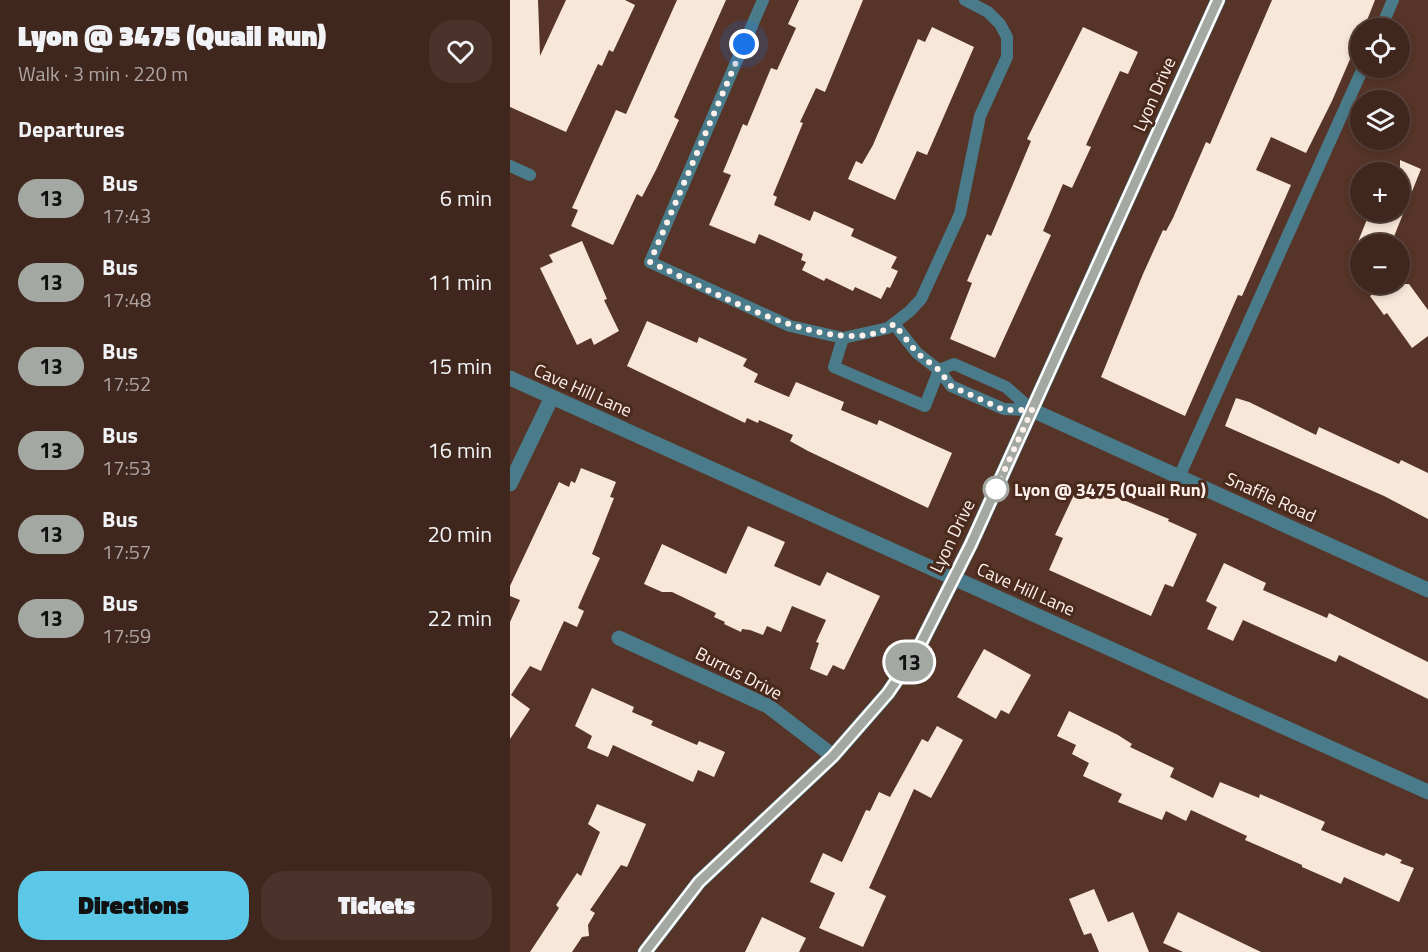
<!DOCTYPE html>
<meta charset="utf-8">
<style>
body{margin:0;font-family:"Titillium Web",sans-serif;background:#4b332b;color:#f1f3f6;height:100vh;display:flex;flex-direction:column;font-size:22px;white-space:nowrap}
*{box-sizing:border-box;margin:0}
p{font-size:20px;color:#aea5a4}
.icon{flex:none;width:33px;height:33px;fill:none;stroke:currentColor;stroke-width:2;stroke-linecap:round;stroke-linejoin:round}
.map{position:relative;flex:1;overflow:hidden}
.details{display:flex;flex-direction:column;background:#40271e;width:510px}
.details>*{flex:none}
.badge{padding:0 12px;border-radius:20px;font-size:21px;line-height:39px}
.buttons{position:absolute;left:840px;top:18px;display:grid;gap:12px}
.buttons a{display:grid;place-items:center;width:60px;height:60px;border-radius:50%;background:#40271e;box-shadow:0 3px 9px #0003,0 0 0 2px #59443c;font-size:30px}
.you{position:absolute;width:30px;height:30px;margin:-15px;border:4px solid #fff;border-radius:50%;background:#1a73e8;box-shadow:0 0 0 9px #1a73e833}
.map>.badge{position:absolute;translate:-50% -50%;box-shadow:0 0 0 3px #fff}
h2{padding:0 18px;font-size:22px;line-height:54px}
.round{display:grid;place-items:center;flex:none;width:63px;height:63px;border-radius:24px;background:#4b332b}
.overview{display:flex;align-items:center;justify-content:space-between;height:102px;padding:0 18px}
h1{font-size:28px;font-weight:800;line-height:45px}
.cta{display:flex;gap:12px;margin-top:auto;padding:12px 18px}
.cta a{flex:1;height:69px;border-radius:24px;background:#5bc8e7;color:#111;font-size:24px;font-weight:800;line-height:69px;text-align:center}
.cta a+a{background:#4b332b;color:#f1f3f6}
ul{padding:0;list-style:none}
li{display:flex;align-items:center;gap:18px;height:84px;padding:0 18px}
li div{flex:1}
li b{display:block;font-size:22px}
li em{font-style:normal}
li .badge{min-width:66px;font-weight:700;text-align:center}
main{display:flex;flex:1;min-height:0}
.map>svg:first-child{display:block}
.building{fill:#f8e6d9}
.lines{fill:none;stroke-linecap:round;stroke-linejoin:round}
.service{stroke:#4a7b8a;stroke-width:12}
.minor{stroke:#4a7b8a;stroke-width:15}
.tertiary{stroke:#4a7b8a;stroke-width:15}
.line-casing{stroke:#fff;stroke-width:14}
.line{stroke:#a3a8a3;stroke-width:9}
.walk{stroke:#fef1ec;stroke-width:6;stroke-dasharray:0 10.8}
.stop-dot{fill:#fff;stroke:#a3a8a3;stroke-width:3}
.labels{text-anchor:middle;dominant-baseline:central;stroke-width:6;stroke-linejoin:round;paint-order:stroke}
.street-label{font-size:18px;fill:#fef1ec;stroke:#4b2a1e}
.stop-label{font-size:18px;font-weight:bold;fill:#fef1ec;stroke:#4b2a1e;text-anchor:start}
</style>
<main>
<section class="details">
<div class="overview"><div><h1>Lyon @ 3475 (Quail Run)</h1><p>Walk · 3 min · 220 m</p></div><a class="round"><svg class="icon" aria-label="heart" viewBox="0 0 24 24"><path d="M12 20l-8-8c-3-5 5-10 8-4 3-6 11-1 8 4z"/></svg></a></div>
<h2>Departures</h2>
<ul>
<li><span class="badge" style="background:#a3a8a3;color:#111">13</span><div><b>Bus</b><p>17:43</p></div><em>6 min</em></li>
<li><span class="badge" style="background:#a3a8a3;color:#111">13</span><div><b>Bus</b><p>17:48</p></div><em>11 min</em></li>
<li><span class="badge" style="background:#a3a8a3;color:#111">13</span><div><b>Bus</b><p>17:52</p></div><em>15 min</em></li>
<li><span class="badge" style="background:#a3a8a3;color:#111">13</span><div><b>Bus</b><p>17:53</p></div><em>16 min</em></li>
<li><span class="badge" style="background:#a3a8a3;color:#111">13</span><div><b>Bus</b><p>17:57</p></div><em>20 min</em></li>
<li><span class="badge" style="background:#a3a8a3;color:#111">13</span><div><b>Bus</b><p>17:59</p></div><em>22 min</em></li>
</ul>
<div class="cta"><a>Directions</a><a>Tickets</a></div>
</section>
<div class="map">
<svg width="918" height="952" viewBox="0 0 918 952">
<rect width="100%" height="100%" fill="#563428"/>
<path class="building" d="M0 0H28L30 56 56 0H115L125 5 103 52 99 50 92 66 88 64 56 132 0 107Z
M167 0H216L164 117 169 120 146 170 132 197 127 194 103 245 61 226 68 210 62 208 106 110 116 114Z
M289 0H353L315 92 306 88 290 122 293 123 263 195 267 197 264 205 300 221 304 211 344 229 341 236 387 257 381 268 388 271 380 288 377 287 371 299 345 287 343 291 316 278 314 281 292 270 296 262 291 260 293 254 249 234 245 244 199 225 221 175 213 172 233 124 237 126 261 68 267 70 286 28 278 24Z
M762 0H865L854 28H850V36L822 101 796 153 761 137 746 170 781 185 732 296 728 295 675 416 591 377 633 274 653 230 656 231 663 218 696 142 700 144Z
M422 27 464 47 417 155 407 151 385 200 338 179 346 161 352 164 363 145 408 39 415 42Z
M573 27 628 52 618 74 610 71 576 145 581 147 562 188 553 184 533 231 541 235 485 358 440 339 462 283 457 281 477 234 481 236 521 141 517 139Z
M890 160 911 169 881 244H847L860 212H890Z
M72 241 97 299 94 300 109 331 84 345 81 338 67 345 30 268 43 262 39 255Z
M877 284H899L918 310V336L902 348 877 313 874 315 860 296Z
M137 321 187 343 189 337 237 359 233 366 248 374 244 382 279 397 286 382 334 402 331 410 367 425 369 420 442 453 418 508 298 451 280 441 283 435 249 420 248 423 237 418 235 423 117 366Z
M726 398 739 402 806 435 809 427 889 464 891 460 918 473V519L874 496 715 426Z
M71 468 106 482 100 497 104 498 82 554 90 558 70 603 68 608 74 611 67 627 54 621 31 671 20 666 1 695 20 709 0 739V622L10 600 0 596V586L49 482 59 487 61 481 65 483Z
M570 482 659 519 658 521 687 534 663 587 655 584 641 616 539 570 553 538 545 535Z
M238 526 275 542 264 566 310 586 317 572 370 596 334 670 323 665 317 676 300 669 309 643 306 642 316 620 282 606 271 632 257 626 253 635 240 630 232 629 231 632 214 624 215 622 204 617 206 613 162 592H152L134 584 152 544 216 574Z
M714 563 756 583 753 590 817 618 819 613 918 662V699L829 655 826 662 733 620 723 641 697 629 707 607 696 601Z
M474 649 521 675 499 714 491 710 486 719 447 697Z
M82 688 124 707 122 712 143 721 141 725 187 745 189 741 215 752 204 777 188 770 183 782 103 745 98 757 77 748 82 736 65 726Z
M559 711 608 735 622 744 620 747 664 768 660 777 703 798 710 782 749 798 750 794 815 822 811 830 861 851 874 856 876 853 892 860 890 863 904 868 889 902 834 877 831 884 792 867V865L735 840 737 836 681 810 676 821 656 811 652 820 608 802 612 794 573 776 579 763 562 754 566 745 547 736Z
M427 726 453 740 421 798 404 789 359 888 376 896 353 947 309 928 325 893 300 882 313 853 332 862 356 810 360 811 369 792 380 797 412 739 418 742Z
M87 804 136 824 130 838 117 867 111 865 80 910 85 913 78 925 79 936 72 937 62 952H20L49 908 46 905 67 873 71 876 90 832 78 824Z
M584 889 598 922 623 912 639 952H589L581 933 574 935 559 899Z
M668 912 751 952H673L653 943Z
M252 917 296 938 289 952H235Z"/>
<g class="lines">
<path class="service" d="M253 0 140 262 280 326 333 338 378 328 400 311 411 299 450 214 470 116 497 57V37L490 24 478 12 455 0
M871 28 883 0
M0 166 20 175
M384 324 407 353 429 370 441 386 494 409 522 410
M333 338 324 367 415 406 429 370 444 364 496 387 522 410
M669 477 853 68"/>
<path class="minor" d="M0 378 918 792
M522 410 918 590
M0 484 42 397
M109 638 258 706 323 756"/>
<path class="tertiary" d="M135 952 189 882 323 756 378 693 408 649 461 544 708 0"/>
</g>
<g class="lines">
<g class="line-casing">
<path id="line" d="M135 952 189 882 323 756 378 693 408 649 461 544 708 0"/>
</g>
<use href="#line" class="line"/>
<path class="walk" d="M234 44 140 262C195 287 330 366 384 324L407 353 429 370 441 386 494 410H522L485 491 486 489"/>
</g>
<circle class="stop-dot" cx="486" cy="489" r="12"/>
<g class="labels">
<g class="street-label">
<text transform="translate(644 94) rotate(-66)">Lyon Drive</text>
<text transform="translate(73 390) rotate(24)">Cave Hill Lane</text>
<text transform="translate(761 497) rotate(24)">Snaffle Road</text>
<text transform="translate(442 536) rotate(-64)">Lyon Drive</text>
<text transform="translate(516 589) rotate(24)">Cave Hill Lane</text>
<text transform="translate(229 673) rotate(27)">Burrus Drive</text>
</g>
<g class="stop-label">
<text x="504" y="489">Lyon @ 3475 (Quail Run)</text>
</g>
</g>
</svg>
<div class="buttons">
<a><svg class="icon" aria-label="locate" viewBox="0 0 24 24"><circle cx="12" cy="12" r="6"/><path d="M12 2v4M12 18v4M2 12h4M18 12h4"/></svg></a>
<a><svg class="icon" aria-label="layers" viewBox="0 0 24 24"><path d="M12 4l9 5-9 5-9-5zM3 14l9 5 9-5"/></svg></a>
<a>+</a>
<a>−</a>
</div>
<div class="you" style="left:234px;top:44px"></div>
<b class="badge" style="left:399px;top:662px;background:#a3a8a3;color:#111">13</b>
</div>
</main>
